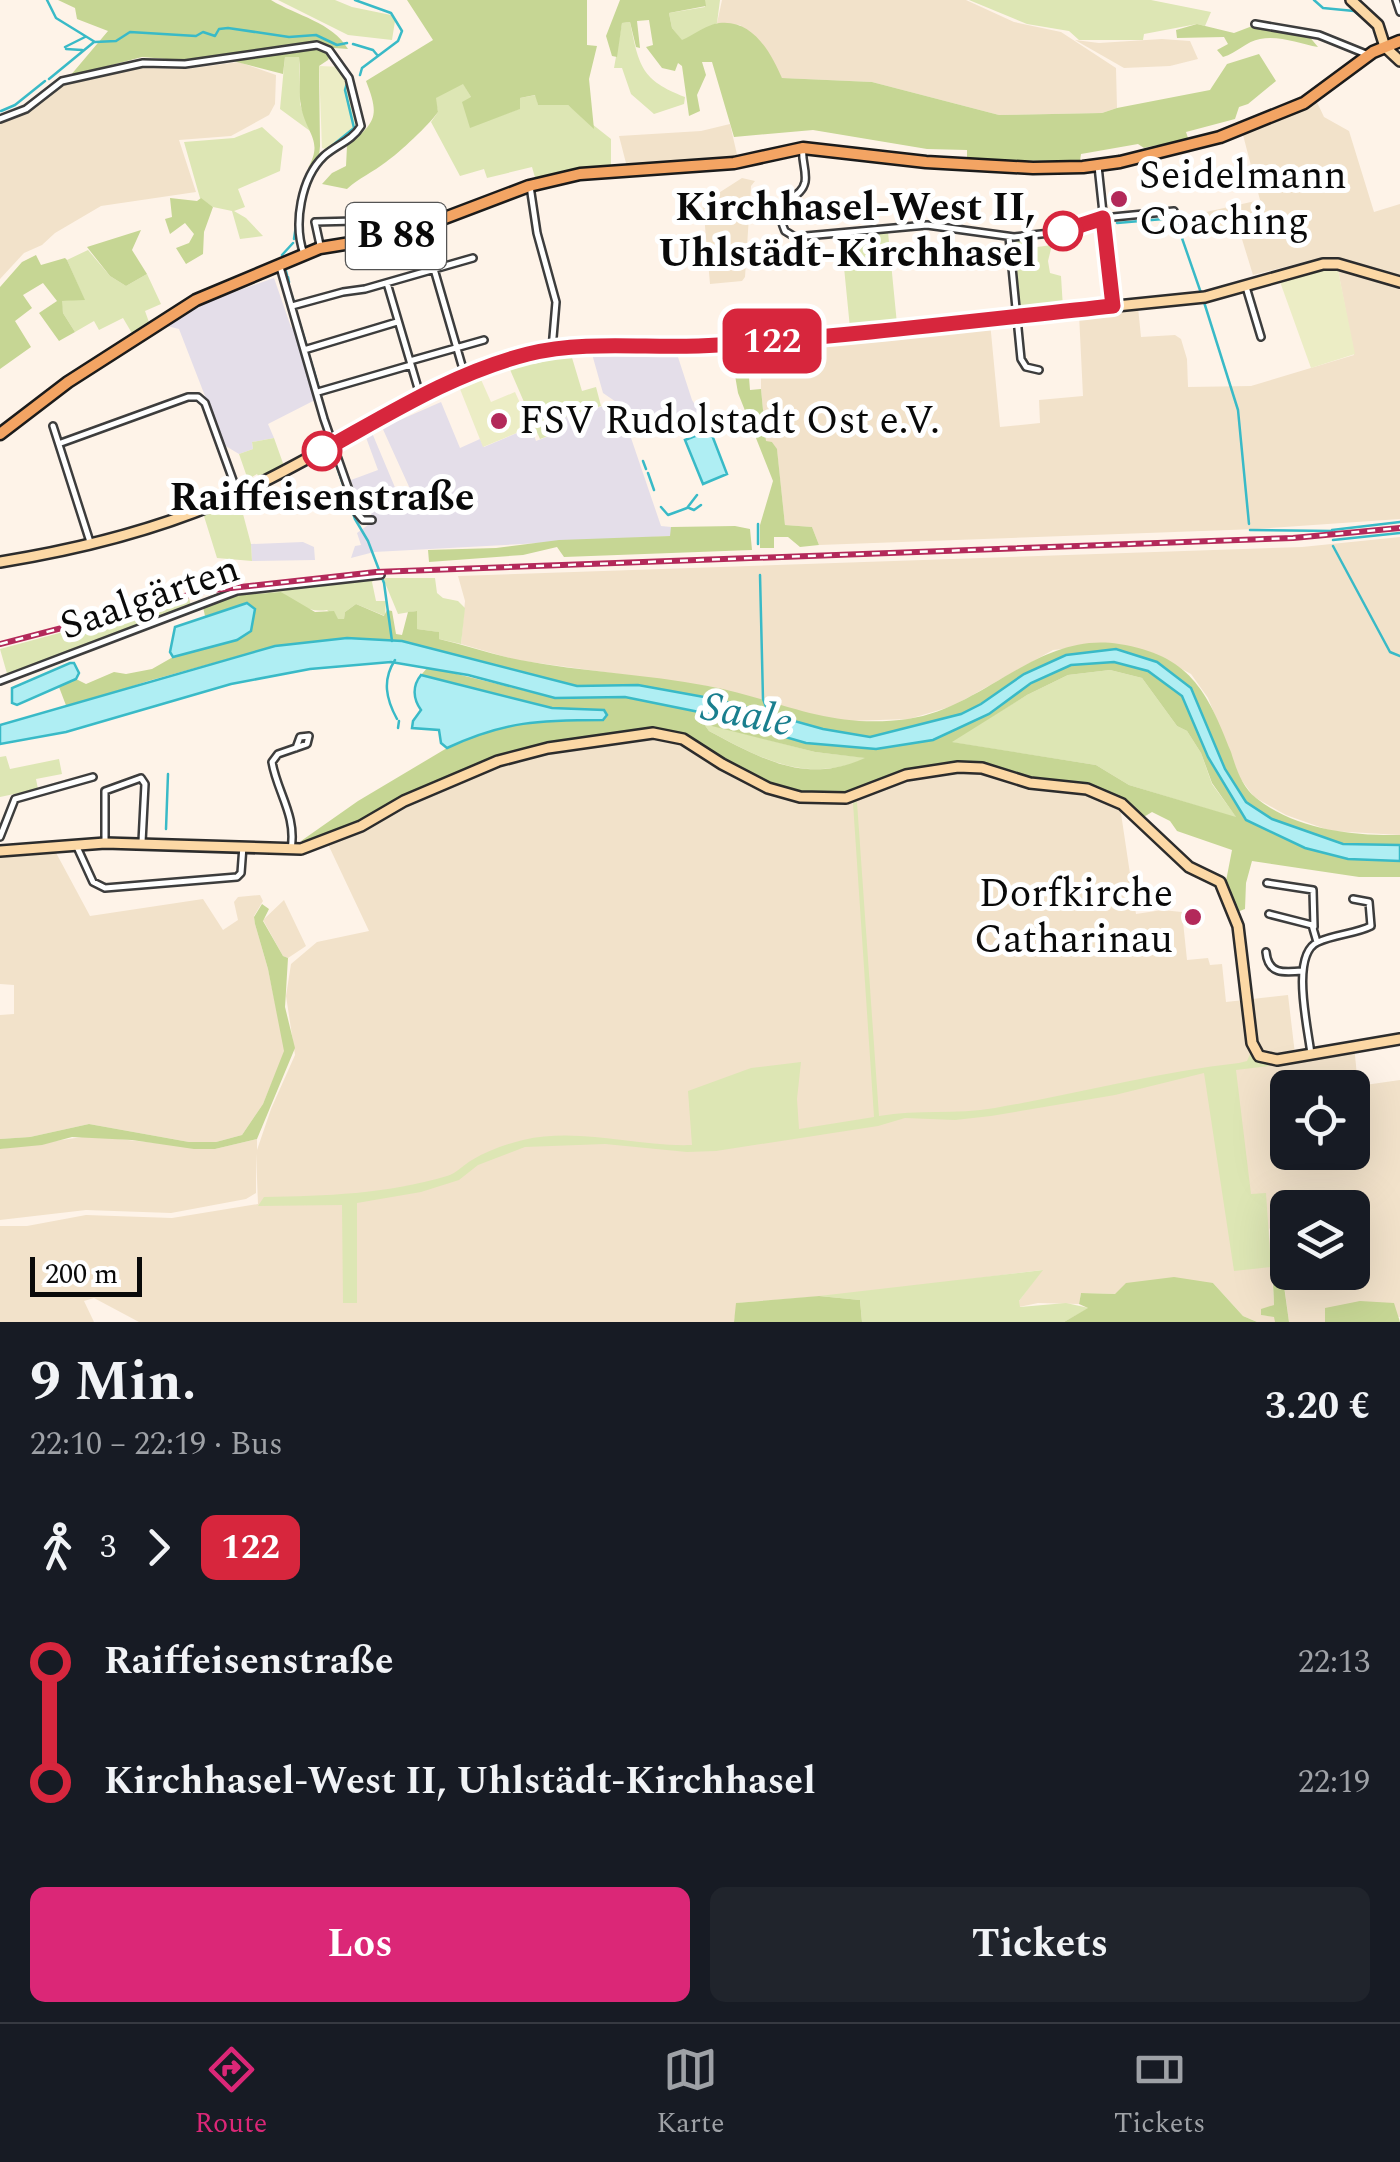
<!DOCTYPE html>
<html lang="de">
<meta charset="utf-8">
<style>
body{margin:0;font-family:Spectral,serif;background:#20242c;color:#f1f3f6;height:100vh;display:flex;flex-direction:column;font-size:38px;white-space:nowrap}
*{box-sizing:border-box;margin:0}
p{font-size:32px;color:#9ea1a6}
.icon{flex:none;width:55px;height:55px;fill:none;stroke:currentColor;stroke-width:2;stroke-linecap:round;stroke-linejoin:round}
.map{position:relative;height:1322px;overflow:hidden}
.side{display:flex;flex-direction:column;background:#171b24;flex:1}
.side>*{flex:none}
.badge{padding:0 20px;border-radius:15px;font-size:35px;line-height:65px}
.controls{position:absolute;left:1270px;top:1070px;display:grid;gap:20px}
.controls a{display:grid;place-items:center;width:100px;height:100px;border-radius:15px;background:#171b24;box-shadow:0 10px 40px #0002;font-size:50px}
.scale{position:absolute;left:30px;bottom:25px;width:112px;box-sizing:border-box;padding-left:10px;border:5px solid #0a0a0a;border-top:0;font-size:28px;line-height:35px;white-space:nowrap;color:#0a0a0a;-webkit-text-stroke:8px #fff;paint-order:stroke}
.map>.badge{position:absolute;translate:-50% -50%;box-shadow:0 0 0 5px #fff}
.legs{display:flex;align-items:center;gap:15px;height:110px;padding:0 30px;font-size:32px}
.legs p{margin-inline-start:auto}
.headline{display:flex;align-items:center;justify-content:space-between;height:170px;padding:0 30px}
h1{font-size:55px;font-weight:700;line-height:75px}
.button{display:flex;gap:20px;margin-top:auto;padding:20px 30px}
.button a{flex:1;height:115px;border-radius:15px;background:#db2777;color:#fff;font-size:40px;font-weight:700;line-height:115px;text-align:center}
.button a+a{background:#20242c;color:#f1f3f6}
ul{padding:0 30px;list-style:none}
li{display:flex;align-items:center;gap:35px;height:120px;font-size:38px}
li i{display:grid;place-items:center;width:15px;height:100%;margin:0 12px;background:currentColor}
li i::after{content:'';width:25px;height:25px;margin:-12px;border:8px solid;border-radius:50%;background:#171b24}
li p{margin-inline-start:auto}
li:first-child i{background:linear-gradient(#0000 50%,currentColor 0)}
li:last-child i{background:linear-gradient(currentColor 50%,#0000 0)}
.tabs{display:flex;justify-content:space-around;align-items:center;height:140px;border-top:2px solid #363941;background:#171b24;font-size:28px;color:#9ea1a6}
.tabs a{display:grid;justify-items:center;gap:5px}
.tabs .current{color:#db2777}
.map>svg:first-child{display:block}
.industrial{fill:#e4dee9}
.farmland{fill:#f2e2ca;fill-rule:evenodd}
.green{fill:#dde6b4}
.forest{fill:#c6d694;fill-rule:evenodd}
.pitch{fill:#ecedc5}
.water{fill:#afeef3;stroke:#39bac7;stroke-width:2.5}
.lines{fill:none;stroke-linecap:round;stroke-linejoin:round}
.stream{stroke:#39bac7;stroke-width:2.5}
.street-casing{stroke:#3d3d3d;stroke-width:10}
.secondary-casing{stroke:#2c2c2c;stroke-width:14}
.primary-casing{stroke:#1b1b1b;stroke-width:15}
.street{stroke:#fff;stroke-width:5}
.secondary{stroke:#fcd8a5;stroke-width:9}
.primary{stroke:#f3a463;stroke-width:10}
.rail-casing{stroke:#b3295a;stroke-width:6}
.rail{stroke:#fff;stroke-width:2.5;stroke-dasharray:8;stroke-linecap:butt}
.line-1-casing{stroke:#fff;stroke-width:22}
.line-1{stroke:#d7263d;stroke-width:15}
.poi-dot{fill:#b3295a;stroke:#fff;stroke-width:4}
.stop-1-dot{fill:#fff;stroke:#d7263d;stroke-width:5}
.labels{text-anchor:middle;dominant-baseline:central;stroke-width:10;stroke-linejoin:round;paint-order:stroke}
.shield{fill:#fff;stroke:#545454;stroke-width:2.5}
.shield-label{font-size:38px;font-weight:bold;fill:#0a0a0a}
.poi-label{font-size:40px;fill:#0a0a0a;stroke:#fff;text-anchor:start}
.stop-label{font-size:40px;font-weight:bold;fill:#0a0a0a;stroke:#fff;text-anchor:end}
.street-label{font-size:40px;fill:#0a0a0a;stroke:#fff}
.water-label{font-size:42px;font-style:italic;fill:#1a7f8e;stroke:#fff}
</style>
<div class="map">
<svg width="1400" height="1322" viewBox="0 0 1400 1322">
<rect width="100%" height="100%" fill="#fef3e8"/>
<path class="industrial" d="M274 278 291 327 296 330 317 399 268 424 274 438 252 442 253 449 239 454 224 445 179 329 167 326 209 301Z
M653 350 677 354 692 400 702 416 635 433 625 408 603 393 592 354Z
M441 402 460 448 480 439 484 447 531 427 536 441 562 431 558 419 604 406 606 414 620 415 623 431 629 432 661 526 671 527V536L374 552 351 558 355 546 361 545 357 533 372 522 371 513H361L351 480 378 470 364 432 370 428 399 497 411 491 381 425 400 420Z
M303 542 314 547 315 560 252 561 251 544Z"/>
<path class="farmland" d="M722 0H966L1014 22 1061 32 1116 68 1117 108 1102 113 999 115 872 82 782 78 740 25 717 23Z
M1162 39 1190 41 1198 59 1170 66 1124 68 1075 40 1099 43Z
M239 62 276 75 275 104 269 115 231 136 179 140 196 192 101 206 55 233 42 245 24 253 0 279V122L28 112 63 84 140 68 186 69Z
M1316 100 1324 117 1349 131 1374 212 1400 204V519L1257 529 819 545 812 527 785 525 777 450 772 442H766L761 389V346L990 322 1000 427 1040 423 1039 400 1083 396 1079 314 1138 307 1141 337 1175 335 1181 339 1187 359 1188 387 1251 386 1354 355 1338 270 1316 259 1253 275 1237 223 1194 237 1188 216 1260 200 1243 135Z
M730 124 738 159 627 167 619 136 701 131Z
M742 178 755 181 751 186 745 277 742 281 710 284 703 203Z
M1400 537V835L1331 831 1286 815 1254 797 1240 778 1208 698 1191 674 1152 653 1117 644 1053 650 953 706 909 719 850 721 817 717 713 687 516 660 461 644 465 601 458 576 1302 547Z
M654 729 672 731 699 743 712 755 850 795 882 779 924 767 988 764 1039 782 1119 800 1136 914 1162 910 1182 912 1187 960 1208 958 1210 965 1222 964 1226 1002 1288 995 1295 1054 1354 1045 1358 1086 1400 1080V1317L1325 1308V1322H1289L1275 1216 1269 1230 1274 1305 1261 1315 1275 1317V1322H1257L1243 1316 1213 1283 1115 1294 1081 1293 1079 1304 1038 1303 1019 1307V1301L1042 1270 861 1293 737 1303 734 1322H139L94 1298 84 1301 94 1322H0V1226H27L86 1215 172 1218 258 1204 256 1153V1193L246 1199 171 1213 86 1210 0 1220V1149L89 1136 215 1149 257 1139V1150L271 1109 295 1055 286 996 291 964 317 942 369 931 326 840 479 764 531 747ZM1288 1088H1352V1152H1288ZM1288 1208H1352V1272H1288Z
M54 849 90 916 203 899 223 930 238 920 234 902 238 897 260 895 263 901 254 916 255 924 268 969 285 1051 263 1104 242 1135 216 1142H189L89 1124 30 1137 0 1139V1015L14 1014V985L0 984V855Z
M284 900 306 946 288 958 283 956 263 920Z"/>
<path class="green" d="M278 0H335L352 7 391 15 395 21 392 40 348 35Z
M705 0H720L717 23 682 41 672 28 669 13 705 7Z
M969 0H1151L1211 12 1205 26 1197 24 1144 34 1143 40H1079L1069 31 1027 24Z
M630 22C639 66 641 80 685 97L684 104 654 114 631 94 622 68H614L622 23Z
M285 56H299L300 104 310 131 280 109Z
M463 83 471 97 470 127 519 109 520 98 536 95 538 105H568L611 139V169L536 181 532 167 487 178 484 169 460 176 431 122 438 112 435 98Z
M262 127 283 146 280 171 238 189 245 207 234 211 246 218 263 236 240 239 232 211 213 207 200 198 184 142 234 138Z
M888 232 897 324 850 328 841 237Z
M1028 238 1030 248 1052 245 1048 261 1050 273 1061 276 1063 308 1024 312 1018 305 1012 247 1015 241Z
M88 250 110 276 126 286 147 274 161 304 145 311 150 325 133 335 123 318 99 330 94 321 75 332 63 313 61 301 84 299 67 260Z
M570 351 582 391 596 387 601 406 559 419 562 431 540 439 508 365 530 359 534 364 561 357Z
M274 438 284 466 260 479 257 474 252 477 254 483 248 486 242 484 247 477 239 454 253 449 252 442Z
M239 499 251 544 252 561 217 558 203 513Z
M376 578 372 582 376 601H386L385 616 356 604 345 612 344 620 337 619 327 610C308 613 295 603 281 592L257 594 254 590Z
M383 578H435L437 593 443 598 458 601 465 608 461 644 439 639 438 632 417 629 416 611 398 614Z
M189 598 191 606 8 677 0 649Z
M1110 670 1142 678 1177 726 1187 731 1201 753 1212 784 1237 818 1129 785 1096 765 950 742 1027 695 1068 675Z
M703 723 815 752 868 758C806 784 764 760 709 731Z
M6 756 10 769 59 759 62 774 36 779 38 789 0 797V757Z
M857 802 879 1116C918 1109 956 1115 995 1108 1077 1094 1157 1072 1239 1063L1247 1061 1252 1050 1269 1066 1236 1070 1251 1194 1266 1193 1271 1267 1234 1271 1204 1073 1115 1095 991 1116 955 1120 905 1118 878 1126 716 1151 687 1152 605 1144 525 1147 478 1165 459 1180 421 1192 357 1203V1303H343L342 1205 258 1206 264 1197C326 1196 386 1194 447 1176 457 1173 463 1165 472 1160 487 1151 506 1144 523 1140 580 1127 635 1147 692 1145L688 1091 751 1068 801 1062 797 1099 799 1129 874 1117 853 803Z
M1043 1270 1019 1301 1020 1307 1066 1303 1089 1308 1064 1322H862L860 1300 819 1296Z"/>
<path class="forest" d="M58 0H271C297 16 332 22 348 49L334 48 328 60 319 66 320 146 319 156 308 168C324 140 306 134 301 106 298 91 301 73 299 57H285L283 74 214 56 179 60 142 57 70 76 108 31 77 19 75 8Z
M407 0H587V45L597 46 589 79 594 129 568 105H538L535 95 520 98V109L470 128 462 102 471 97 463 84 436 98 438 112C429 125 399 153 386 162 373 172 359 178 347 189L322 184 332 173 346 166 347 146C376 122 380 117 366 81L433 40Z
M620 0H705L706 6 669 13 672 28 682 40C693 35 708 24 719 23 753 19 771 53 782 78L872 82 999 115 1102 113 1117 108 1210 90 1227 64 1259 54 1276 81 1248 104 1239 107 1235 119 1186 132 1189 141 1160 149 1157 145 1144 148 1138 144 1081 154 1080 161 967 160V150L927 149 813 130 734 137 712 62H702L706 75 697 95 700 111 689 116 682 66 678 63 675 71 662 68 646 47 653 45 649 20 637 21 640 48 636 47 630 22 622 23 617 57 612 56 606 36Z
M1197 24 1234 33 1255 25 1308 35 1318 47C1300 44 1279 35 1260 39 1247 41 1237 53 1223 57L1217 50 1228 44 1224 37 1177 38 1176 30Z
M170 198 197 201 201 198 213 207 204 232 203 254 186 264 176 248 189 243 194 234 185 223 170 234 165 219 172 217Z
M141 230 132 250 147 274 126 286 110 276 87 247Z
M36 255 41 265 65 258 67 260 85 300 62 301 63 313 75 332 59 341 39 313 57 301 43 283 23 295 32 308 15 321 31 347 0 369V287L22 262Z
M747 351 750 390 761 389 766 441 772 442 777 449 785 525 812 527 819 545 800 547 788 537H774V548H760V525L773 481 738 393 731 352Z
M735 526 750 529 752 550 564 557 557 547 523 555 429 562 428 550 496 548 559 540 670 536 671 527Z
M254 590 257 594 281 592 315 612 334 611 338 619H344L345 612 356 604 384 616 387 610 392 611 396 634 402 635 408 612 417 611V629L439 632V639C466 645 493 655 520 660 582 672 646 674 708 686 781 700 829 730 908 719 985 708 1038 631 1119 644 1189 655 1207 690 1231 752 1236 768 1242 787 1256 798 1295 829 1351 836 1400 835V845L1343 844 1272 819 1246 802 1225 769 1191 688 1116 649 1024 674 981 704 961 714 870 737 823 729 715 699 638 685 577 686 402 641 347 638 275 646 148 681 67 708 59 687 76 679 86 684 114 672 126 674 152 669 173 657 237 640 246 603 205 616 203 607Z
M1114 662 1148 671 1182 696 1208 757 1246 820 1348 859 1400 861V877H1359L1252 861 1246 883 1245 909 1237 912 1226 881 1232 850 1177 831 1170 821 1152 812 1142 818 1119 800 1039 782 989 764 924 767 882 779 850 795 801 794 770 786 712 755 686 737 672 731 654 729 531 747 479 764 326 840 301 841 358 801 447 748 484 730 534 720H603L604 710 552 708 421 675 428 667 555 698 625 697 876 749 989 714 1031 683 1072 665ZM1110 670 1142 678 1177 726 1187 731 1201 753 1212 783 1236 817 1129 785 1096 765 952 742 1027 695 1068 675ZM704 724 815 752 865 758C806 785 762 759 709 731Z
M262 904 269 909 263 921 283 956 288 958 285 1007 295 1048 257 1139 215 1149H194L132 1140 72 1137 42 1145 0 1149V1139L30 1137 89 1124 189 1142H216L242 1135 263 1104 284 1051 268 969 255 924 254 917Z
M1275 1215 1276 1228 1289 1322H1275L1274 1317 1261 1315V1309L1274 1305 1270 1216Z
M1174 1277 1213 1283 1243 1316 1257 1322H1064L1088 1308 1079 1304 1081 1293 1115 1294 1126 1283Z
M819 1296 860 1300 862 1322H734L736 1303Z
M1360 1301 1394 1303 1400 1322H1325V1308Z"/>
<path class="pitch" d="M319 66 343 67C349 82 365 115 355 130 349 139 338 144 329 150L322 148Z
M1331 267 1338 270 1355 354 1311 368 1279 279Z
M479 375 491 402 515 392 531 427 483 447 458 384Z"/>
<path class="water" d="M710 430 727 474 703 484 685 440Z
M247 603 255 609 251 631 237 640 173 657 170 652 175 627Z
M347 638 402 641 577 686 638 685 715 699 823 729 870 737 961 714 981 704 1024 674 1066 655 1116 649 1157 662 1191 688 1225 769 1246 802 1272 819 1343 844 1400 845V861L1348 859 1305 848 1246 820 1208 757 1182 696 1148 671 1114 662 1071 665 1031 683 989 714 933 740 876 749 806 743 699 712 625 697 555 698 468 675 391 662 310 669 231 684 66 732 0 744V725L275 646Z
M70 663H74L79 673 76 679 17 705 12 703V688Z
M421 675 552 708 604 710 607 715 603 720C540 720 505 721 447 748L441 743 439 730 412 728 413 721 421 710C413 699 412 686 421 675Z"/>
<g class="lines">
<path class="stream" d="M47 0 56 18 95 42 116 41 130 32 196 36 203 32 215 36 219 29 228 28 289 37 316 35 337 45 347 43
M355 0 391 13 402 31 398 41 362 68 360 75
M1314 0 1323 8 1354 11 1375 28
M353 44 373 50 378 56
M1393 46 1400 55
M65 47 85 37
M66 49 82 50
M49 79 94 42
M1 111 15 105 45 81
M328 149 354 128 345 90 347 83
M304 184 321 155
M1117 223 1175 218 1201 293
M294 239 297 219
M282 255 293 243
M286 271 287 275
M288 277 289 282
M288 285 294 302
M1204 302 1238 410 1249 524
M295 308 307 347
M308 352 312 365
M313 368 319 389
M320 394 329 427
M643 461 646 469
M336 464 355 519 368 541 384 583 392 641
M648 473 654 490
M661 507 668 515 687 508 697 495
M689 508 694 510 701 505
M758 524V544
M1250 530 1332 531
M1332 530 1400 522
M1333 540 1400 533
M1333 546 1390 652 1400 656
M760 575 763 699 768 712
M395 660C382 680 386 699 397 719
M398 728 399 721
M166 829 168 774"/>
<g class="street-casing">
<path id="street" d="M1396 0 1400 12
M1255 24 1319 35 1366 54
M0 119 26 109 62 81 143 63 185 64 317 45 329 50 349 78 361 126C352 141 336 145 324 156 301 178 293 224 304 254
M803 148C801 160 807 170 805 182 800 204 769 194 785 231L795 237 927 225 1014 237 1059 232 1103 218 1174 211
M1098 166 1113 306
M530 186 537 233 556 302 552 349
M1009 237 1021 359 1026 367 1039 370
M320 245 315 222 356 221
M280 267 324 419 357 513 363 520H372
M434 269 465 376
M387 283 420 395
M1246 287 1261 337
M292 306 343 292 365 289 473 258
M304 350 397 322
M410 361 484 340
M318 392 411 365
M53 426 91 545
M61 443 188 397H198L205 403 238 494
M0 681 237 591 381 575
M0 837 15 799 93 777
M105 843V791L141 778 145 784 142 842
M77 847 93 882 105 888 237 877 241 873 243 846
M291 849C297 816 277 792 272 762L278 754 307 744 309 736 300 737 296 748
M1267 883 1313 890 1314 927
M1269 914 1312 925 1317 942
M1266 952C1268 974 1283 973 1302 971
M1311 1054C1308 1028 1290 954 1318 942 1335 934 1355 934 1371 926L1369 902 1353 899"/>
</g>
<g class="secondary-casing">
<path id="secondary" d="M1351 0 1378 25 1385 47 1400 61
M0 562C81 549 165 528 240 493 336 449 415 388 518 357 568 342 618 347 668 348 693 349 719 345 744 344L1205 297 1323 264H1338L1400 282
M0 851 105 843 301 849 361 826 404 801 498 761 548 748 653 733 683 739 722 764 768 788 800 797 846 798 906 775 958 767 982 768 1030 783 1087 789 1122 804 1189 867 1220 882 1238 926 1252 1043 1259 1056 1277 1060 1400 1039"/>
</g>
<g class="primary-casing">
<path id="primary" d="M0 434 68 382 196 300 320 248 400 235 529 186 580 174 734 163 803 148 926 162 1033 168 1083 167 1120 162 1220 137 1304 103 1373 52 1400 41"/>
</g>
<use href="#street" class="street"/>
<use href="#secondary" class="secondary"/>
<use href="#primary" class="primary"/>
<g class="rail-casing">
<path id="rail" d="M0 644 204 591 376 572 1293 538 1400 528"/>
</g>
<use href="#rail" class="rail"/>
</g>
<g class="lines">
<g class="line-1-casing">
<path id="line-1" d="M322 451C389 414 453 373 528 354 590 339 655 350 718 345 850 336 981 320 1113 306L1103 218 1063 231"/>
</g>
<use href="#line-1" class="line-1"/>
</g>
<g class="poi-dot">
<circle cx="1119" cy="199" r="10"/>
<circle cx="499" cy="421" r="10"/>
<circle cx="1193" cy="917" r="10"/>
</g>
<g class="stop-1-dot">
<circle cx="1063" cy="231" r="18"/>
<circle cx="322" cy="451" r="18"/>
</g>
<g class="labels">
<rect class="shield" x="346" y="203" width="100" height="66" rx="8"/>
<g class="shield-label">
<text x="396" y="236">B 88</text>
</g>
<g class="poi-label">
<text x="1139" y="176">Seidelmann<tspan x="1139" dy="46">Coaching</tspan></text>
<text x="519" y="421">FSV Rudolstadt Ost e.V.</text>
<text x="1173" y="894" text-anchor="end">Dorfkirche<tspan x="1173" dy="46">Catharinau</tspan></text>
</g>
<g class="stop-label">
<text x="1036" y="208">Kirchhasel-West II,<tspan x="1036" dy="46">Uhlstädt-Kirchhasel</tspan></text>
<text x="322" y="498" text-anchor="middle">Raiffeisenstraße</text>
</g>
<g class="street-label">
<text transform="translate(150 598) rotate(-19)">Saalgärten</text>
</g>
<g class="water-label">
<text transform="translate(747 715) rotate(11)">Saale</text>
</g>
</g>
</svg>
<div class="controls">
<a><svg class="icon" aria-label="locate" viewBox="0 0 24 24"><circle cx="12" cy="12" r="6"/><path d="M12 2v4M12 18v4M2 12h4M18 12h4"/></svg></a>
<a><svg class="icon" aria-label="layers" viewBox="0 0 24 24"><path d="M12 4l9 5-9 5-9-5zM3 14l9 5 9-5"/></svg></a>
</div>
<div class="scale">200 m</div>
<b class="badge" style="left:772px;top:341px;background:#d7263d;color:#fff">122</b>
</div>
<section class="side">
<div class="headline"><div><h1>9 Min.</h1><p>22:10 – 22:19 · Bus</p></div><b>3.20 €</b></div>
<div class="legs"><svg class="icon" aria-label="walk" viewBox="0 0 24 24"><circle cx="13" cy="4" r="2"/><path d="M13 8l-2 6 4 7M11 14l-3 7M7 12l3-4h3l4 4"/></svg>3<svg class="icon" aria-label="forward" viewBox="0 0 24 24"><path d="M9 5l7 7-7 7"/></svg><b class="badge" style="background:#d7263d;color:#fff">122</b></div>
<ul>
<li><i style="color:#d7263d"></i><b>Raiffeisenstraße</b><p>22:13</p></li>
<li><i style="color:#d7263d"></i><b>Kirchhasel-West II, Uhlstädt-Kirchhasel</b><p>22:19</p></li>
</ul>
<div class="button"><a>Los</a><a>Tickets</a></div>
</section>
<nav class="tabs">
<a class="current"><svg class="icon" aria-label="directions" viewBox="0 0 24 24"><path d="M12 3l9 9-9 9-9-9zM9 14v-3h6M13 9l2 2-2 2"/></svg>Route</a>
<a><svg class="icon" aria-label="map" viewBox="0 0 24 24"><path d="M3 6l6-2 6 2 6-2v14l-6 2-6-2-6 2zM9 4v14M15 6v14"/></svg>Karte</a>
<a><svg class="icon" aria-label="tickets" viewBox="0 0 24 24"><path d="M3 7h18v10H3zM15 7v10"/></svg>Tickets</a>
</nav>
